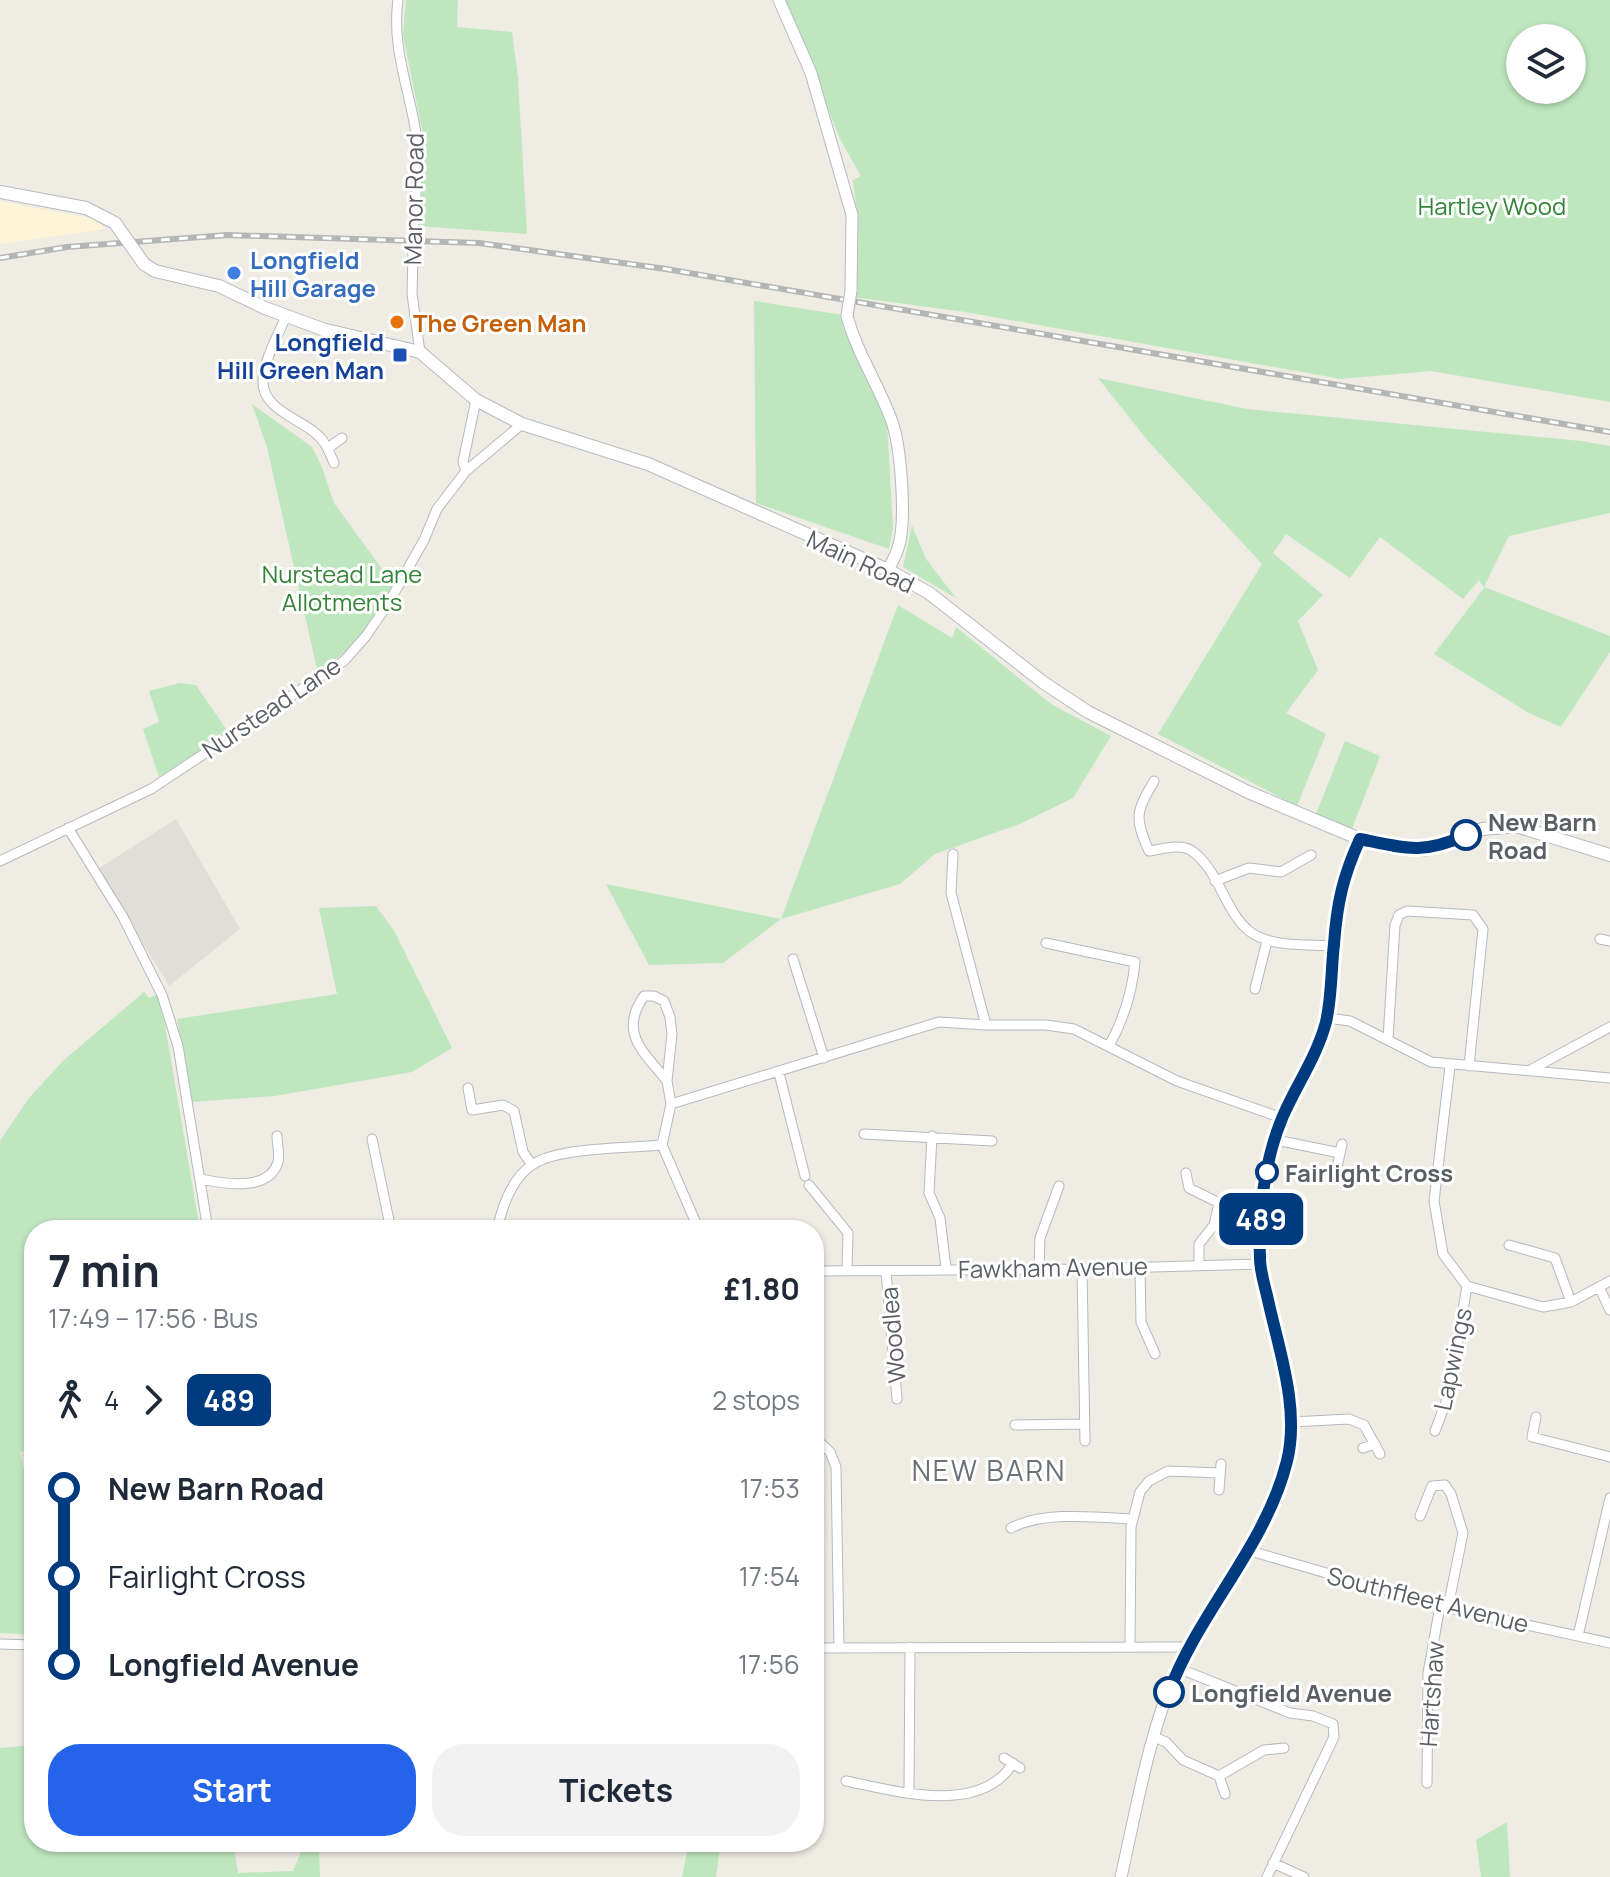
<!DOCTYPE html>
<meta charset="utf-8">
<style>
body{margin:0;font-family:Manrope,sans-serif;background:#f2f2f3;color:#1f2937;height:100vh;display:flex;flex-direction:column;font-size:30px;white-space:nowrap}
*{box-sizing:border-box;margin:0}
p{font-size:26px;color:#747a83}
.icon{flex:none;width:44px;height:44px;fill:none;stroke:currentColor;stroke-width:2;stroke-linecap:round;stroke-linejoin:round}
.map{position:relative;flex:1;overflow:hidden}
.panel{position:absolute;left:24px;top:1220px;width:800px;height:632px;display:flex;flex-direction:column;background:#fff;border-radius:32px;box-shadow:0 2px 6px #0004}
.panel>*{flex:none}
.badge{padding:0 16px;border-radius:12px;font-size:28px;line-height:52px}
.fabs{position:absolute;left:1506px;top:24px;display:grid;gap:16px}
.fabs a{display:grid;place-items:center;width:80px;height:80px;border-radius:50%;background:#fff;box-shadow:0 2px 6px #0004;font-size:40px}
.map>.badge{position:absolute;translate:-50% -50%;box-shadow:0 0 0 4px #fff}
.legs{display:flex;align-items:center;gap:12px;height:88px;padding:0 24px;font-size:26px}
.legs p{margin-inline-start:auto}
.headline{display:flex;align-items:center;justify-content:space-between;height:136px;padding:0 24px}
h1{font-size:44px;font-weight:700;line-height:60px}
.primary-button{display:flex;gap:16px;margin-top:auto;padding:16px 24px}
.primary-button a{flex:1;height:92px;border-radius:32px;background:#2563eb;color:#fff;font-size:32px;font-weight:700;line-height:92px;text-align:center}
.primary-button a+a{background:#f2f2f3;color:#1f2937}
ul{padding:0 24px;list-style:none}
li{display:flex;align-items:center;gap:28px;height:88px;font-size:30px}
li i{display:grid;place-items:center;width:12px;height:100%;margin:0 10px;background:currentColor}
li i::after{content:'';width:20px;height:20px;margin:-10px;border:6px solid;border-radius:50%;background:#fff}
li p{margin-inline-start:auto}
li:first-child i{background:linear-gradient(#0000 50%,currentColor 0)}
li:last-child i{background:linear-gradient(currentColor 50%,#0000 0)}
.map>svg:first-child{display:block}
.commercial{fill:#fef5d9}
.industrial{fill:#dfded8}
.green{fill:#bfe7bf;fill-rule:evenodd}
.lines{fill:none;stroke-linecap:round;stroke-linejoin:round}
.minor-casing{stroke:#b6b9be;stroke-width:11}
.tertiary-casing{stroke:#b6b9be;stroke-width:13}
.secondary-casing{stroke:#b7bac0;stroke-width:14}
.minor{stroke:#fff;stroke-width:9}
.tertiary{stroke:#fff;stroke-width:11}
.secondary{stroke:#fff;stroke-width:12}
.rail-casing{stroke:#b4b5b5;stroke-width:6}
.rail{stroke:#fff;stroke-width:3;stroke-dasharray:9;stroke-linecap:butt}
.minor-bridge-casing{stroke:#b6b9be;stroke-width:11;stroke-linecap:butt}
.tertiary-bridge-casing{stroke:#b6b9be;stroke-width:13;stroke-linecap:butt}
.secondary-bridge-casing{stroke:#b7bac0;stroke-width:14;stroke-linecap:butt}
.minor-bridge{stroke:#fff;stroke-width:9}
.tertiary-bridge{stroke:#fff;stroke-width:11}
.secondary-bridge{stroke:#fff;stroke-width:12}
.line-1-casing{stroke:#fff;stroke-width:18}
.line-1{stroke:#003b80;stroke-width:12}
.shop-dot{fill:#3f7fe0;stroke:#fff;stroke-width:3}
.food-dot{fill:#e8710a;stroke:#fff;stroke-width:3}
.transit-dot{fill:#1a4fb4;stroke:#fff;stroke-width:3}
.stop-1-dot{fill:#fff;stroke:#003b80;stroke-width:4}
.labels{text-anchor:middle;dominant-baseline:central;stroke-width:6;stroke-linejoin:round;paint-order:stroke}
.street-label{font-size:24px;fill:#5b5f64;stroke:#fff}
.park-label{font-size:24px;fill:#338437;stroke:#fff}
.shop-label{font-size:24px;font-weight:bold;fill:#366cbe;stroke:#fff;text-anchor:start}
.food-label{font-size:24px;font-weight:bold;fill:#c56008;stroke:#fff;text-anchor:start}
.transit-label{font-size:24px;font-weight:bold;fill:#164399;stroke:#fff;text-anchor:end}
.stop-label{font-size:24px;font-weight:bold;fill:#5b5f64;stroke:#fff;text-anchor:start}
.quarter-label{font-size:28px;letter-spacing:2px;fill:#6c7176;stroke:#fff}
</style>
<div class="map">
<svg width="1610" height="1877" viewBox="0 0 1610 1877">
<rect width="100%" height="100%" fill="#eeece3"/>
<path class="commercial" d="M0 201 95 219 105 229 0 244Z"/>
<path class="industrial" d="M176 819 240 929 169 986 98 869Z"/>
<path class="green" d="M406 0H458L457 27 512 32 518 78 527 234 418 226 422 219V130L403 35Z
M784 0H1610V402L1431 371 1341 379 965 312 853 297 858 220 853 180 861 176 841 141ZM1520 38H1572V90H1520Z
M754 301 843 315 887 422 893 528 889 549 756 503Z
M1098 378 1247 409 1581 441 1610 446V513L1509 536 1484 587 1610 636V652L1561 727 1529 713 1434 654 1484 588 1479 580 1463 599 1380 537 1350 578 1286 534 1273 553 1323 595 1298 621 1318 670 1286 713 1326 734 1297 806 1158 734 1262 564 1148 441Z
M252 404 312 447 322 467 334 503 393 584C376 620 350 651 318 674L267 447Z
M912 525 926 559 956 598 903 567Z
M898 605 952 638 956 627 1051 704 1111 736 1073 798 1022 823 935 854 900 884 781 919 723 963 649 965 606 884 781 919Z
M180 683 196 685 228 732 159 777 143 729 159 722 149 691Z
M1345 741 1380 756 1352 829 1316 814Z
M376 906 395 932 452 1048 412 1072 275 1096 192 1102 177 1019 337 994 319 908Z
M144 992 149 998 158 994 165 1025 200 1230H34V1449L20 1452 34 1518V1635L0 1633V1141L29 1098 63 1061Z
M34 1745V1842H233L238 1873 293 1871 305 1842 319 1851 320 1877H0V1748Z
M1507 1822 1510 1877H1481L1476 1840Z
M689 1842H721L716 1877H682Z"/>
<g class="lines">
<g class="minor-casing">
<path id="minor" d="M398 0C392 43 406 80 414 122 421 155 416 189 414 222
M413 254 412 294 420 352
M286 316C278 336 264 359 263 381 262 408 297 418 314 432 325 440 329 451 334 463
M328 448 342 438
M466 471 522 424
M1154 781C1136 812 1134 818 1149 851 1162 849 1181 843 1192 851 1219 870 1224 910 1249 931 1271 948 1307 944 1333 946
M68 828 123 917 162 995 178 1046 208 1230
M953 854 951 893 986 1025
M0 861 151 789 344 661 366 636 388 604 424 540 437 509 466 471 463 462 476 400
M1215 881 1249 868 1281 872 1311 855
M1600 939 1610 941
M1046 943 1135 962C1132 994 1124 1019 1109 1046
M793 959 824 1058
M1255 989 1267 941
M1327 1018 1350 1021 1431 1062 1610 1078
M1388 1039 1395 925 1399 915 1407 911 1473 915 1483 929 1469 1066
M1450 1066 1434 1201 1443 1254 1467 1286
M1532 1069 1610 1027
M779 1073 805 1176
M667 1081C644 1052 618 1033 644 996H654L664 1001 670 1017 672 1034 667 1081 671 1104 662 1145 699 1230
M468 1088 472 1110 503 1105 514 1111 523 1152 532 1165
M671 1104 939 1022 986 1025H1046L1074 1029 1177 1081 1282 1118
M864 1134 992 1141
M932 1136 929 1193 940 1218 946 1268
M372 1139 391 1230
M1276 1140 1340 1153
M1338 1163 1342 1144
M1186 1173 1189 1188 1219 1203 1214 1225 1199 1244V1265
M201 1179C224 1184 269 1192 278 1162 280 1155 277 1144 277 1136
M809 1185 848 1233 847 1270
M497 1230C502 1207 511 1179 532 1165 557 1147 629 1148 662 1145
M1509 1245 1555 1258 1571 1302
M1140 1267 1141 1322 1155 1354
M1039 1268 1040 1238 1059 1186
M1082 1269 1085 1441
M814 1271 1082 1269 1260 1264
M886 1271 897 1399
M1467 1286 1543 1307 1571 1302 1610 1281
M1599 1287 1610 1310
M1536 1417 1532 1437 1610 1457
M1291 1422 1349 1419 1364 1425 1380 1454
M1015 1425 1084 1424
M1435 1431 1449 1394 1467 1286
M814 1437 830 1452 836 1467 839 1648
M1363 1448 1375 1444
M1219 1490 1221 1464
M1420 1516 1432 1486 1445 1485 1451 1494 1463 1533 1448 1607
M1011 1528C1043 1511 1096 1517 1132 1519
M1247 1550 1440 1606 1610 1643
M1578 1636 1610 1498
M0 1644 34 1645
M1130 1646 1131 1527 1140 1492 1149 1481 1168 1471 1220 1473
M814 1648 1188 1647
M1178 1668 1290 1713 1313 1716 1333 1724 1334 1737 1267 1877
M1154 1737 1166 1742 1183 1760 1219 1776 1225 1794
M1004 1758 1020 1768
M1219 1776 1264 1750 1284 1748
M846 1781C895 1791 981 1816 1013 1763
M1427 1783 1428 1673 1440 1606
M909 1793 910 1647
M1273 1863 1304 1877"/>
</g>
<g class="tertiary-casing">
<path id="tertiary" d="M779 0 811 73 852 215 851 291
M847 316C857 353 878 384 891 419 901 444 907 523 898 548 896 556 891 563 888 570
M1121 1877C1137 1807 1149 1732 1178 1667 1210 1597 1272 1537 1288 1459 1302 1393 1267 1328 1260 1263 1255 1223 1267 1152 1284 1115 1298 1084 1317 1055 1326 1021 1332 996 1331 969 1334 943 1337 903 1343 876 1360 839"/>
</g>
<g class="secondary-casing">
<path id="secondary" d="M0 192 86 208 115 223
M144 264 155 271 219 286 265 308 322 329 420 352 476 400 522 424 648 464 888 570 929 593 1044 683 1088 712 1248 792 1360 839 1397 847 1424 850 1444 845 1482 829 1516 826 1610 855"/>
</g>
<use href="#minor" class="minor"/>
<use href="#tertiary" class="tertiary"/>
<use href="#secondary" class="secondary"/>
<g class="rail-casing">
<path id="rail" d="M0 258 67 247 228 235 479 243 666 269 1610 432"/>
</g>
<use href="#rail" class="rail"/>
<g class="minor-bridge-casing">
<path id="minor-bridge" d="M413 254 414 222"/>
</g>
<g class="tertiary-bridge-casing">
<path id="tertiary-bridge" d="M847 316 851 291"/>
</g>
<g class="secondary-bridge-casing">
<path id="secondary-bridge" d="M115 223 144 264"/>
</g>
<use href="#minor-bridge" class="minor-bridge"/>
<use href="#tertiary-bridge" class="tertiary-bridge"/>
<use href="#secondary-bridge" class="secondary-bridge"/>
</g>
<g class="lines">
<g class="line-1-casing">
<path id="line-1" d="M1169 1692C1199 1611 1266 1546 1287 1461 1300 1409 1279 1350 1268 1300 1265 1286 1260 1272 1260 1258 1258 1212 1265 1158 1283 1116 1297 1084 1317 1056 1326 1022 1332 996 1331 970 1334 944 1337 903 1343 876 1360 839 1404 848 1423 855 1466 835"/>
</g>
<use href="#line-1" class="line-1"/>
</g>
<circle class="shop-dot" cx="234" cy="273" r="8"/>
<circle class="food-dot" cx="397" cy="322" r="8"/>
<rect class="transit-dot" x="392" y="347" width="16" height="16" rx="4"/>
<g class="stop-1-dot">
<circle cx="1466" cy="835" r="14"/>
<circle cx="1267" cy="1172" r="10"/>
<circle cx="1169" cy="1692" r="14"/>
</g>
<g class="labels">
<g class="street-label">
<text transform="translate(413 199) rotate(-89)">Manor Road</text>
<text transform="translate(861 561) rotate(25)">Main Road</text>
<text transform="translate(271 707) rotate(-34)">Nurstead Lane</text>
<text transform="translate(1053 1267) rotate(-1)">Fawkham Avenue</text>
<text transform="translate(892 1335) rotate(-95)">Woodlea</text>
<text transform="translate(1452 1359) rotate(-78)">Lapwings</text>
<text transform="translate(1428 1599) rotate(14)">Southfleet Avenue</text>
<text transform="translate(1431 1694) rotate(-86)">Hartshaw</text>
</g>
<g class="park-label">
<text x="1492" y="205">Hartley Wood</text>
<text x="342" y="573">Nurstead Lane<tspan x="342" dy="28">Allotments</tspan></text>
</g>
<g class="shop-label">
<text x="250" y="259">Longfield<tspan x="250" dy="28">Hill Garage</tspan></text>
</g>
<g class="food-label">
<text x="413" y="322">The Green Man</text>
</g>
<g class="transit-label">
<text x="384" y="341">Longfield<tspan x="384" dy="28">Hill Green Man</tspan></text>
</g>
<g class="stop-label">
<text x="1488" y="821">New Barn<tspan x="1488" dy="28">Road</tspan></text>
<text x="1285" y="1172">Fairlight Cross</text>
<text x="1191" y="1692">Longfield Avenue</text>
</g>
<g class="quarter-label">
<text x="989" y="1470">NEW BARN</text>
</g>
</g>
</svg>
<div class="fabs">
<a><svg class="icon" aria-label="layers" viewBox="0 0 24 24"><path d="M12 4l9 5-9 5-9-5zM3 14l9 5 9-5"/></svg></a>
</div>
<b class="badge" style="left:1261px;top:1219px;background:#003b80;color:#fff">489</b>
<section class="panel">
<div class="headline"><div><h1>7 min</h1><p>17:49 – 17:56 · Bus</p></div><b>£1.80</b></div>
<div class="legs"><svg class="icon" aria-label="walk" viewBox="0 0 24 24"><circle cx="13" cy="4" r="2"/><path d="M13 8l-2 6 4 7M11 14l-3 7M7 12l3-4h3l4 4"/></svg>4<svg class="icon" aria-label="forward" viewBox="0 0 24 24"><path d="M9 5l7 7-7 7"/></svg><b class="badge" style="background:#003b80;color:#fff">489</b><p>2 stops</p></div>
<ul>
<li><i style="color:#003b80"></i><b>New Barn Road</b><p>17:53</p></li>
<li><i style="color:#003b80"></i><span>Fairlight Cross</span><p>17:54</p></li>
<li><i style="color:#003b80"></i><b>Longfield Avenue</b><p>17:56</p></li>
</ul>
<div class="primary-button"><a>Start</a><a>Tickets</a></div>
</section>
</div>
